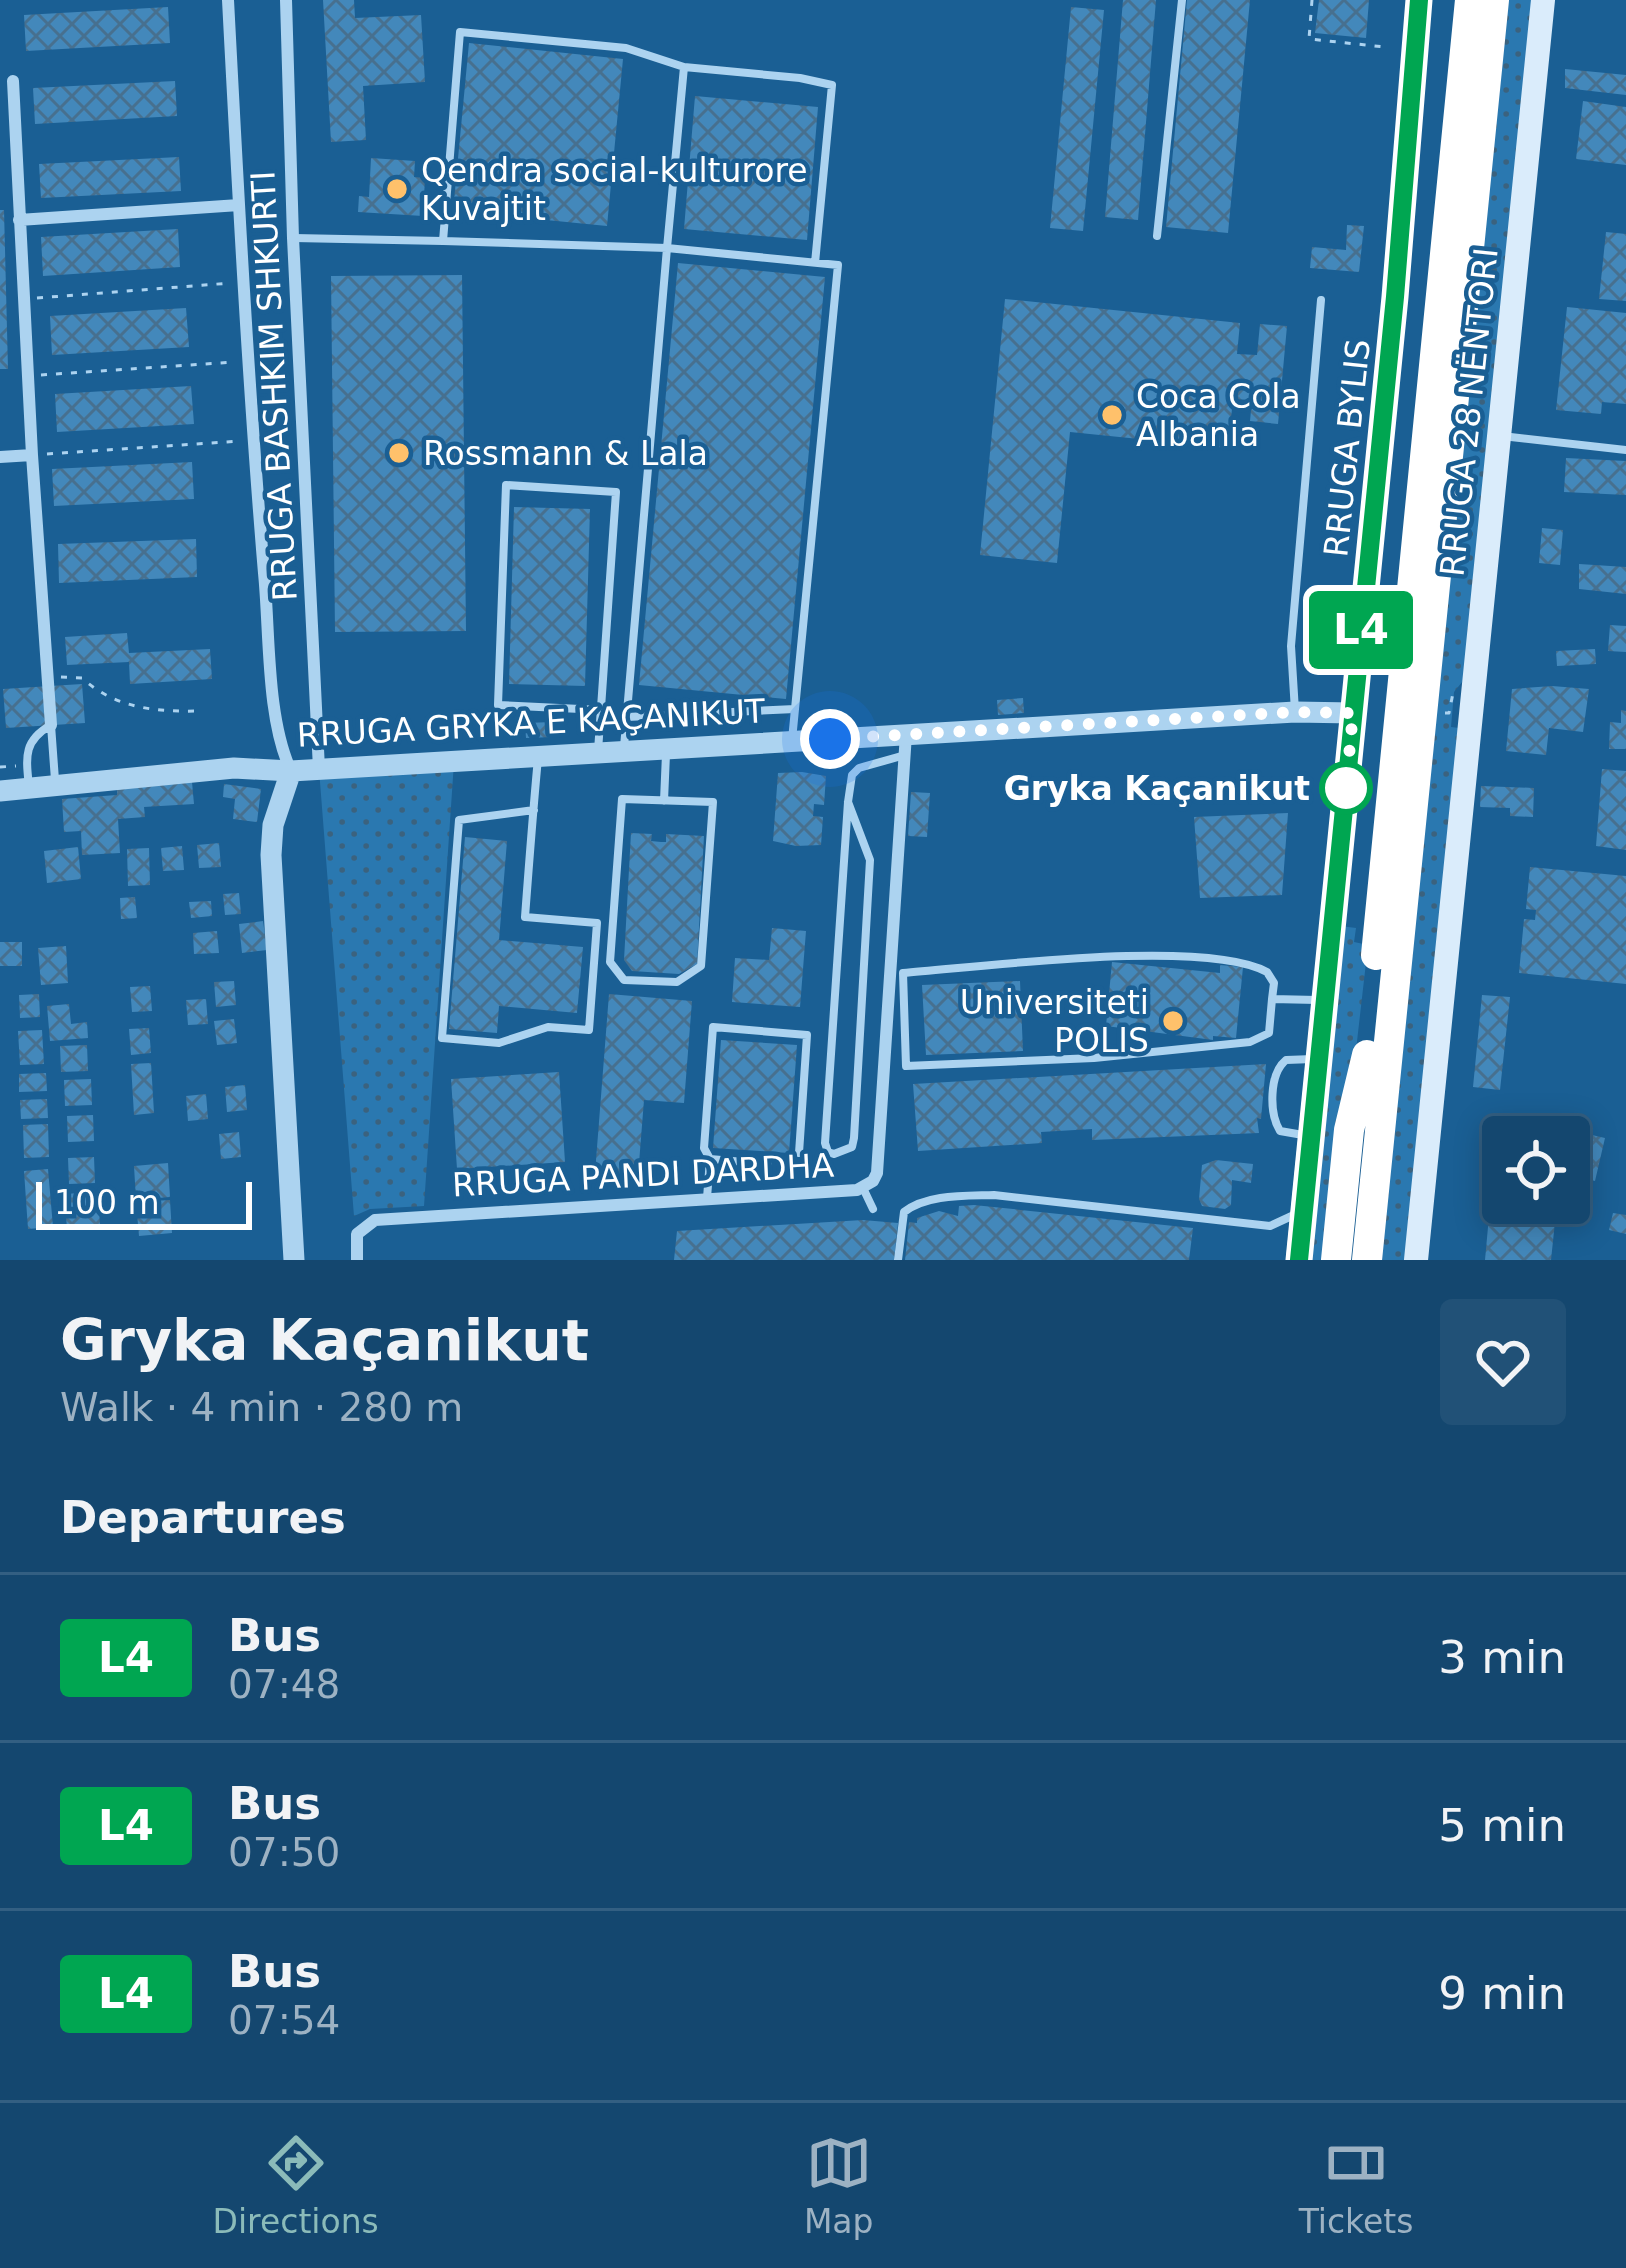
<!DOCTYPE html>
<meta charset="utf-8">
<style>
body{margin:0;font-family:"DejaVu Sans",sans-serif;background:#215177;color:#f1f3f6;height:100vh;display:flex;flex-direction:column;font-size:45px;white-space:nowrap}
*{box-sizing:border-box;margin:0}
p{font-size:39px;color:#9db2c3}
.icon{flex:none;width:66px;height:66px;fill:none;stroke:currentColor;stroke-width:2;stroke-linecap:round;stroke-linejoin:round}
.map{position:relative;height:1260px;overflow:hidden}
.side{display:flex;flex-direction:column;background:#14476f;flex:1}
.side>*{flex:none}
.badge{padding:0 24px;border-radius:9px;font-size:42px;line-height:78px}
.buttons{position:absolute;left:1482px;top:1116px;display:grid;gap:24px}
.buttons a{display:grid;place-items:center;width:108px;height:108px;border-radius:12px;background:#14476f;box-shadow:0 6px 30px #0003,0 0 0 3px #335f82;font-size:60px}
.scale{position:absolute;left:36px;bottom:30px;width:216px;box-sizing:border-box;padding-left:12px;border:6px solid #fff;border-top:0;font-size:33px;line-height:42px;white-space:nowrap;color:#fff;-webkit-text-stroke:9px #1a5f94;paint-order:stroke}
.you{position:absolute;width:60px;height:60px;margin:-30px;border:9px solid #fff;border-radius:50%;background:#1a73e8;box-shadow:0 0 0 18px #1a73e833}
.map>.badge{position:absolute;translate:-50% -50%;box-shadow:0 0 0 6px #fff}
h2{padding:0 60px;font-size:45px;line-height:108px}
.round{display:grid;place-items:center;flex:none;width:126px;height:126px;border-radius:12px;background:#215177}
.headline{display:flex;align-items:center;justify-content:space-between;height:204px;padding:0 60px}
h1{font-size:57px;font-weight:600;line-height:90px}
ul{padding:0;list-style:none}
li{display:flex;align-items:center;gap:36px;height:168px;padding:0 60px;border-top:3px solid #335f82}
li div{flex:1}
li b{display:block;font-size:45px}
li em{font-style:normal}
li .badge{min-width:132px;font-weight:700;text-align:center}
.dock{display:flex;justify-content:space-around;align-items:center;height:168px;border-top:3px solid #335f82;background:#14476f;font-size:33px;color:#9db2c3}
.dock a{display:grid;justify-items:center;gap:6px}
.dock .on{color:#8bbbb9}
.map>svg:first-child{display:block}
.grass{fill:url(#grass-dots)}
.building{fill:url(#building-cross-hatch)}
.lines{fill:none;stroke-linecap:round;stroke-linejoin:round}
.path{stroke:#acd3f0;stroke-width:3;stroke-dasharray:6 9;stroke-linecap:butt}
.service{stroke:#acd3f0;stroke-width:8}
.minor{stroke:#acd3f0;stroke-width:12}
.tertiary{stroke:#acd3f0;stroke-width:21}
.secondary{stroke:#daecfb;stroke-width:24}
.motorway{stroke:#fff;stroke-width:30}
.line-casing{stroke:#fff;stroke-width:27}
.line{stroke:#00a651;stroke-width:18}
.walk{stroke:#fff;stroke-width:12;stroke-dasharray:0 21.6}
.poi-dot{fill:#ffc16b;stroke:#1a5f94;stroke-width:4.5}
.stop-dot{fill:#fff;stroke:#00a651;stroke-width:6}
.labels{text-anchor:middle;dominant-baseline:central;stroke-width:9;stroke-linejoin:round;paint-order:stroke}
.poi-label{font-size:33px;fill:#fff;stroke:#1a5f94;text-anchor:start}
.street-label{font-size:33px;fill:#fff;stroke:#1a5f94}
.stop-label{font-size:33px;font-weight:bold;fill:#fff;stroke:#1a5f94;text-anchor:end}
</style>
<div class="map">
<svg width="1626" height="1260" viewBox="0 0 1626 1260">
<defs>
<pattern id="grass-dots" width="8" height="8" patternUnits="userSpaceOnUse" patternTransform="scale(3)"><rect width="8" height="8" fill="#2a78b0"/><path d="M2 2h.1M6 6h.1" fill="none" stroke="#3b627e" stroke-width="1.8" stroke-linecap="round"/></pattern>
<pattern id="building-cross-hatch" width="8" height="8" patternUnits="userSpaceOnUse" patternTransform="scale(3)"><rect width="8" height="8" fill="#4388bb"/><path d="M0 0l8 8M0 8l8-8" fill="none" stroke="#47708f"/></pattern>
</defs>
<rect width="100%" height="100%" fill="#1a5f94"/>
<path class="grass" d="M1503 0H1533L1466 677 1454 692 1451 727 1459 728 1407 1260H1379Z
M454 762 424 1206 370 1209 354 1216 319 769Z
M1340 926 1356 928 1354 942 1368 945 1332 1260H1307Z"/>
<path class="building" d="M323 0H354L355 18 421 15 425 82 363 86 366 140 331 142Z
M1123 0H1156L1138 220 1105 217Z
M1187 0H1250L1228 233 1166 227Z
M1319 0H1369L1366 38 1315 33Z
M168 7 170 43 26 51 24 15Z
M1071 7 1104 10 1083 231 1050 228Z
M469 43 623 59 607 226 453 211Z
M1565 69 1626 75V95L1565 88Z
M175 81 177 116 35 124 33 88Z
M695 96 818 107 807 240 684 229Z
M1583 101 1626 107V165L1576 159Z
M179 157 181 191 41 198 39 164Z
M371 158 415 161 414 177 425 178 423 216 358 212 359 196 369 197Z
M0 210H4L8 369H0Z
M1347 225 1364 226 1359 272 1310 268 1312 247 1346 250Z
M178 229 180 267 43 276 41 237Z
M1606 232 1626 234V301L1599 299Z
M678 263 825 277 786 699 639 685Z
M462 275 466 631 335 632 331 276Z
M1005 299 1240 323 1237 354 1257 355 1260 324 1287 326 1278 424 1250 421 1252 400 1233 399 1228 448 1070 432 1057 563 980 555Z
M1567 307 1626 313V404L1602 402 1601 414 1556 410Z
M186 308 189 347 52 355 50 316Z
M191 386 194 424 57 432 55 394Z
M1566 458 1626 461V495L1564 492Z
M192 462 194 499 54 506 52 469Z
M514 507 590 509 585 686 509 684Z
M1542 528 1563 530 1560 565 1539 563Z
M196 539 197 577 59 583 58 544Z
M1579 564 1626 567V594L1579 589Z
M1610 625 1626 626V652L1608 651Z
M127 633 129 653 210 649 212 679 130 684 129 662 67 665 65 637Z
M1595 649 1596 664 1557 666 1556 651Z
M82 684 85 723 6 728 3 689Z
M1552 686 1589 689 1583 732 1549 728 1546 755 1506 751 1512 689Z
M1023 698 1024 713 998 715 997 700Z
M1621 710 1626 711V749H1609L1610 722 1621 723Z
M553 722 554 737 526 738 525 723Z
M1602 769 1626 771V850L1596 846Z
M802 772 826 776 824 805 814 804 813 816 823 817 821 845 796 846 773 841 778 773Z
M192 782 194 804 144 807 145 817 118 819 120 853 82 855 81 831 64 832 62 799 117 795V787Z
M224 784 261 789 257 822 233 819 235 799 223 797Z
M1481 786 1534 788 1533 817 1510 816V808L1480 807Z
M911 792 930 793 927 837 908 836Z
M1288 813 1282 895 1200 898 1194 817Z
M631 833 652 834 651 841 661 842H666V834L704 836 697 964 679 974 632 971 624 960Z
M465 837 507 841 499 940 583 947 577 1013 499 1006 497 1033 449 1029Z
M219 843 221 867 199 868 197 845Z
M182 846 184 870 163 871 161 848Z
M78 847 81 879 47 883 44 851Z
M149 848 150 885 128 886 127 849Z
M1530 867 1626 876V984L1519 973 1524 919 1535 920 1536 910 1526 909Z
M239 893 241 914 225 915 223 894Z
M135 897 137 918 121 919 120 898Z
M211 901 212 916 191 918 189 902Z
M263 921 267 950 242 953 239 924Z
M772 928 806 931 800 1007 732 1002 735 958 769 960Z
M217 931 219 953 194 954 193 933Z
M0 942H22V966H0Z
M66 946 68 983 41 985 38 948Z
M1112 962 1220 973V965L1243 967 1236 1038 1213 1036V1040L1106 1026Z
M234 981 236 1005 216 1007 214 982Z
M1020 981 1023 1051 926 1055 922 985Z
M150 986 152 1011 132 1012 130 987Z
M39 994 40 1017 20 1018 19 995Z
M609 994 692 1001 684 1103 644 1100 638 1176 595 1173Z
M1482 995 1510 997 1500 1090 1473 1087Z
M206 999 208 1024 188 1025 186 1000Z
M69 1004 71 1024 87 1022 88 1038 50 1041 47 1006Z
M234 1019 237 1043 217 1045 214 1021Z
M149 1028 151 1053 131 1055 129 1029Z
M42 1030 44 1064 20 1065 18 1031Z
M721 1040 797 1045 789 1153 713 1148Z
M87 1045 88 1071 61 1072 60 1046Z
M151 1063 154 1113 134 1115 131 1064Z
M1266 1064 1261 1119 1257 1118 1259 1133 1092 1140V1129L1041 1132 1042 1143 918 1151 913 1084Z
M559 1072 565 1162 457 1169 451 1079Z
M46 1073 47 1091 19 1092V1074Z
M91 1079 92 1105 65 1106 64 1080Z
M245 1085 247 1110 227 1112 225 1087Z
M206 1094 208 1119 188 1121 186 1096Z
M47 1099 48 1118 21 1119 20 1100Z
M1502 1114 1605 1138 1595 1181 1569 1174V1137H1503V1159L1492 1156Z
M93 1115 94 1141 68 1142 67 1116Z
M48 1124 49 1157 24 1158 23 1125Z
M239 1132 241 1157 221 1159 219 1134Z
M94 1157 95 1183 69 1184 68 1158Z
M1216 1160 1253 1164 1251 1183 1232 1180 1231 1205 1225 1209 1202 1206 1199 1199 1202 1165Z
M168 1163 170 1197 136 1200 134 1166Z
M48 1169 53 1227 28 1229 24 1171Z
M98 1192 100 1225 67 1228 64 1194Z
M170 1200 172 1233 139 1236 136 1202Z
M974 1205 1193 1228 1189 1260H905L909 1222 917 1223V1218L939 1211 958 1216 959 1206Z
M1613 1213 1626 1215V1234L1609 1230Z
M1489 1216 1555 1222 1551 1260H1485Z
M863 1220 898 1223 894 1260H674L677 1231Z"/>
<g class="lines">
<path class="path" d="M1312 0 1309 39 1385 47
M37 298 231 283
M41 375 235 362
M47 454 241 441
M61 677 82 678C116 709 157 712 201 711
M1445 713H1449L1453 693
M0 767 16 766"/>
<path class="service" d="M684 67 667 248 443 241 460 32 626 48 684 67 800 78 832 85 815 263
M1157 236 1182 0
M294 238 443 241
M1502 436 1626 450
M1295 711 1291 646 1321 300
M627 717 795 709
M624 747 667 248 838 265 792 740
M598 751 616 492 506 485 498 705 601 710
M29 787C26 757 23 741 51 725L55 780
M622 799 713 802 701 966 677 982 624 980 610 962Z
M664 801 666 754
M848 802 870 860 854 1138 852 1147 834 1154 828 1152 825 1143 848 802 852 775 859 768 905 755
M534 810 459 820 442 1038 499 1043 548 1027 589 1030 597 923 525 917C529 864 533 811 538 758
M1272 999 1274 983 1267 972C1204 938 982 967 903 973L906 1066 1094 1058 1250 1042 1269 1033 1272 999 1317 1000
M1303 1135 1280 1131C1269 1113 1269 1074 1286 1060L1313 1059
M710 1159 704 1148 713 1027 807 1035 799 1153
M863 1188 873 1209
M707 1198 710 1159 768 1164
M898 1260 904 1212C927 1194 965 1196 994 1195L1270 1226 1296 1214"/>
<path class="minor" d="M228 0C238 191 248 382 264 573 270 633 266 717 291 771
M286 0 293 238 319 769
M13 81 32 455 51 725
M19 220 239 205
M0 457 32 455
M357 1260V1234L375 1220 857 1190 873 1181 877 1173 906 734"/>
<path class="tertiary" d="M291 771 273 825 271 855 294 1260
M0 791 234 768 291 771 1295 712 1353 713"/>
<path class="secondary" d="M1298 1260 1395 297 1419 0
M1416 1260 1543 0"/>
<path class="motorway" d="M1376 955 1470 0
M1336 1260 1349 1130 1367 1055
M1367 1260 1494 0"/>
</g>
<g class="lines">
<g class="line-casing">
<path id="line" d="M1299 1260 1395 297 1419 0"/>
</g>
<use href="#line" class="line"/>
<path class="walk" d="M830 739 1295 712 1353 713 1346 788"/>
</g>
<g class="poi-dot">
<circle cx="397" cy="189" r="12"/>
<circle cx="1112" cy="415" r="12"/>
<circle cx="399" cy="453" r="12"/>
<circle cx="1173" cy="1021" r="12"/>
</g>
<circle class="stop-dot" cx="1346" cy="788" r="24"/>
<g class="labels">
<g class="poi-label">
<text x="421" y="170">Qendra social-kulturore<tspan x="421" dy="38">Kuvajtit</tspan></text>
<text x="1136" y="396">Coca Cola<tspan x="1136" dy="38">Albania</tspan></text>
<text x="423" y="453">Rossmann &amp; Lala</text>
<text x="1149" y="1002" text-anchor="end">Universiteti<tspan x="1149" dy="38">POLIS</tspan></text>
</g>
<g class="street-label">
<text transform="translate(274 386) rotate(-93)">RRUGA BASHKIM SHKURTI</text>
<text transform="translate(1469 412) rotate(-84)">RRUGA 28 NËNTORI</text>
<text transform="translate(1347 448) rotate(-84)">RRUGA BYLIS</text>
<text transform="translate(531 723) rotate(-3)">RRUGA GRYKA E KAÇANIKUT</text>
<text transform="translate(643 1175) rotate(-3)">RRUGA PANDI DARDHA</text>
</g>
<g class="stop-label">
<text x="1310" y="788">Gryka Kaçanikut</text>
</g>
</g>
</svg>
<div class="buttons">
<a><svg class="icon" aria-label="locate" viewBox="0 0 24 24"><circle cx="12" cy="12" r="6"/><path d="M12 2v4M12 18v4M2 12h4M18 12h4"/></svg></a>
</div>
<div class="scale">100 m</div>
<div class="you" style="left:830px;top:739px"></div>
<b class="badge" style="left:1361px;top:630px;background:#00a651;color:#fff">L4</b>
</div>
<section class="side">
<div class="headline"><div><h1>Gryka Kaçanikut</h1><p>Walk · 4 min · 280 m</p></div><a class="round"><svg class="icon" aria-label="heart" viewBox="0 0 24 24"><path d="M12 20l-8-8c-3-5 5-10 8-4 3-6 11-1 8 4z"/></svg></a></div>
<h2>Departures</h2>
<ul>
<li><span class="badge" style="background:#00a651;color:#fff">L4</span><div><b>Bus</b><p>07:48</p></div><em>3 min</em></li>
<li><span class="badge" style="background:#00a651;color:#fff">L4</span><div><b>Bus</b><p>07:50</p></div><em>5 min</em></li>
<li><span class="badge" style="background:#00a651;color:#fff">L4</span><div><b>Bus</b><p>07:54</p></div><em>9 min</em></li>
</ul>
</section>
<nav class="dock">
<a class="on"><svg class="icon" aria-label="directions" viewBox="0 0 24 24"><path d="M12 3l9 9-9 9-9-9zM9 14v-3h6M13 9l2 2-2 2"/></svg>Directions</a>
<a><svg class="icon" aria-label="map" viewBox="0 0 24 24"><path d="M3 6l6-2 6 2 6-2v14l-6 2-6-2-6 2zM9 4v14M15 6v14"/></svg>Map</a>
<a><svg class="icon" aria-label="tickets" viewBox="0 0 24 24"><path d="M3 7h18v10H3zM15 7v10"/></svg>Tickets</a>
</nav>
